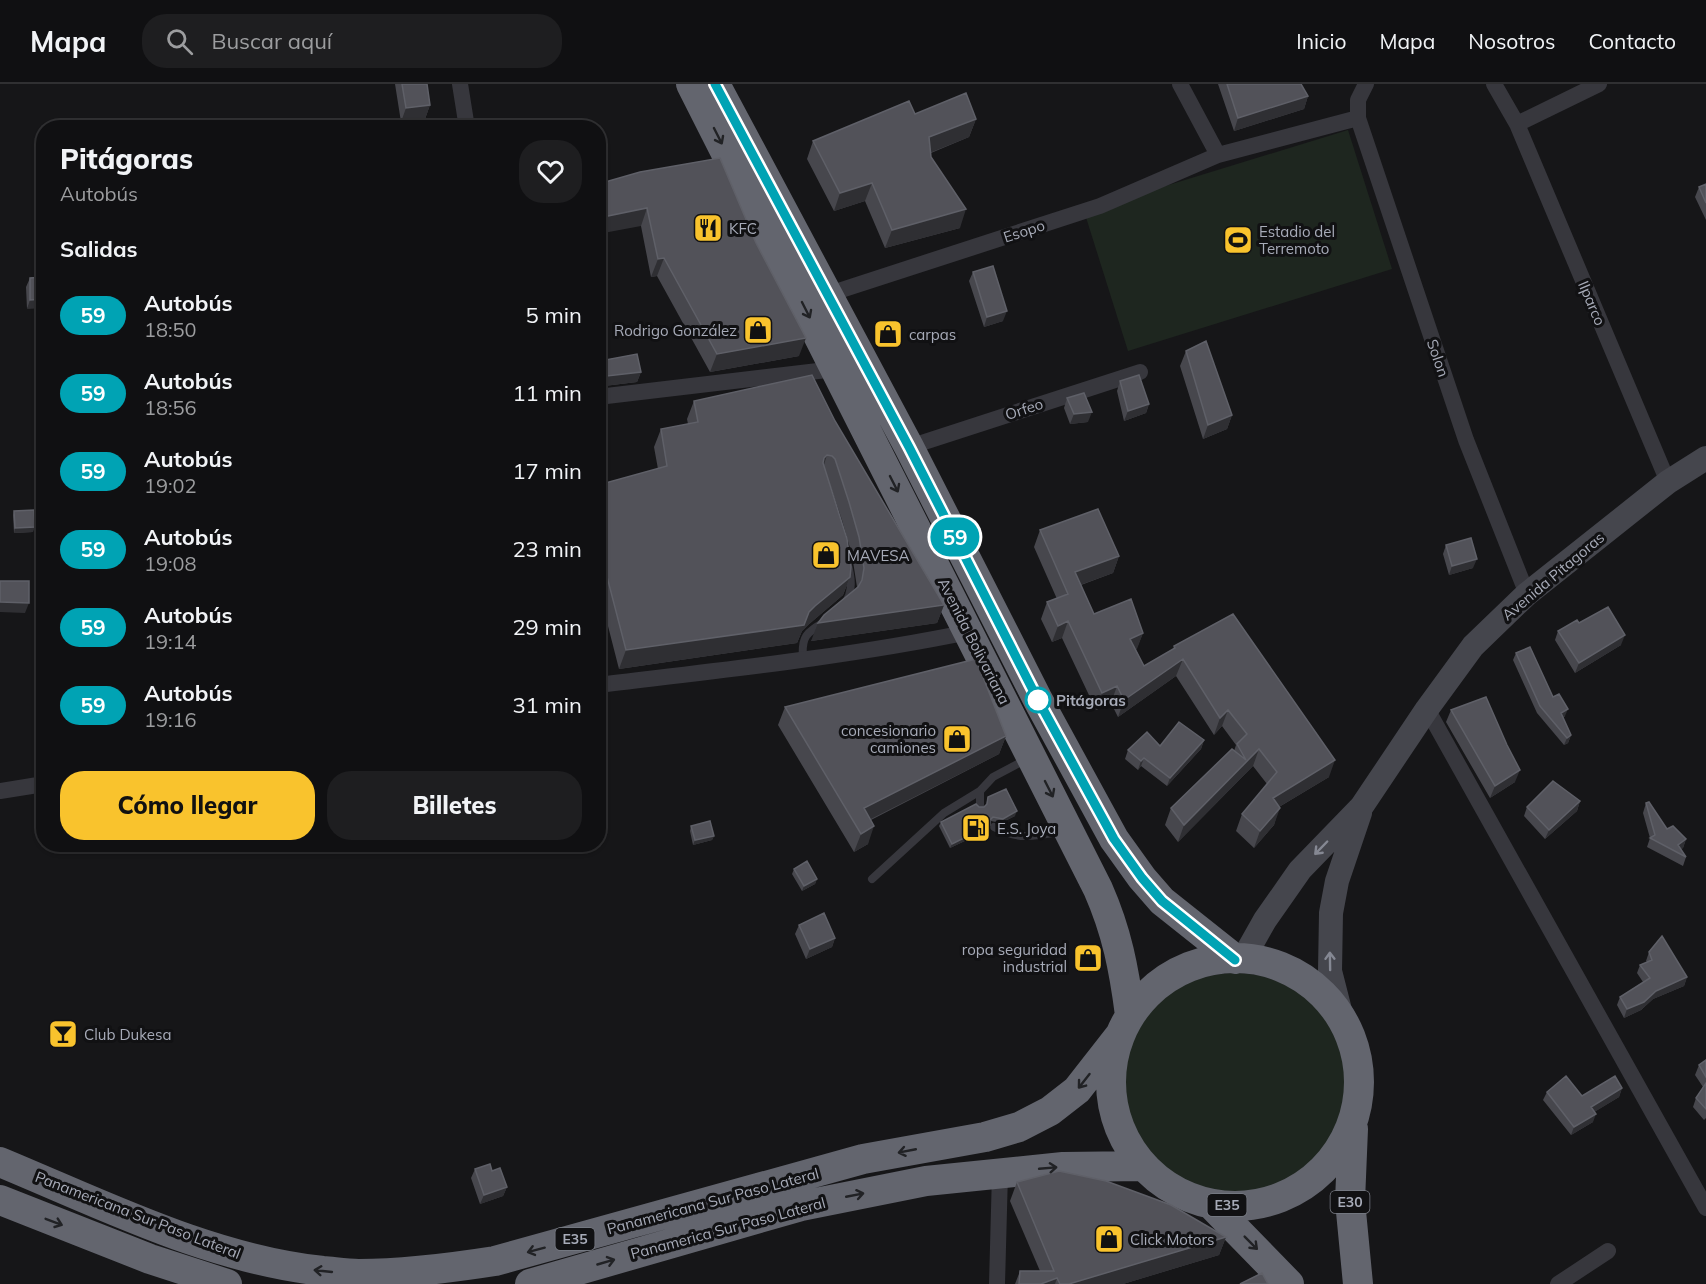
<!DOCTYPE html>
<html lang="es">
<meta charset="utf-8">
<style>
body{margin:0;font-family:Mulish,sans-serif;background:#1e1e20;color:#f1f3f6;height:100vh;display:flex;flex-direction:column;font-size:22px;white-space:nowrap}
*{box-sizing:border-box;margin:0}
p{font-size:20px;color:#9c9d9f}
.icon{flex:none;width:33px;height:33px;fill:none;stroke:currentColor;stroke-width:2;stroke-linecap:round;stroke-linejoin:round}
.map{position:relative;flex:1;overflow:hidden}
.sheet{position:absolute;left:36px;top:36px;width:570px;height:732px;display:flex;flex-direction:column;background:#101012;border-radius:24px;box-shadow:0 2px 4px #0004,0 0 0 2px #303032}
.sheet>*{flex:none}
.badge{padding:0 12px;border-radius:20px;font-size:21px;line-height:39px}
.map>.badge{position:absolute;translate:-50% -50%;box-shadow:0 0 0 3px #fff}
h2{padding:0 24px;font-size:22px;line-height:54px}
.round{display:grid;place-items:center;flex:none;width:63px;height:63px;border-radius:24px;background:#1e1e20}
.summary{display:flex;align-items:center;justify-content:space-between;height:102px;padding:0 24px}
h1{font-size:28px;font-weight:800;line-height:45px}
.cta{display:flex;gap:12px;margin-top:auto;padding:12px 24px}
.cta a{flex:1;height:69px;border-radius:24px;background:#f9c32d;color:#111;font-size:24px;font-weight:800;line-height:69px;text-align:center}
.cta a+a{background:#1e1e20;color:#f1f3f6}
ul{padding:0;list-style:none}
li{display:flex;align-items:center;gap:18px;height:78px;padding:0 24px}
li div{flex:1}
li b{display:block;font-size:22px}
li em{font-style:normal}
li .badge{min-width:66px;font-weight:700;text-align:center}
header{display:flex;align-items:center;gap:36px;box-sizing:border-box;height:84px;padding:0 30px;background:#101012;border-bottom:2px solid #303032}
header strong{font-size:28px}
nav{display:flex;gap:33px;margin-inline-start:auto;font-size:21px}
.search{width:420px;height:54px;background:#1e1e20;display:flex;align-items:center;gap:15px;box-sizing:border-box;padding:0 21px;border-radius:24px;color:#9c9d9f;font-size:22px}
.map>svg:first-child{display:block}
.green{fill:#1e261f}
.lines{fill:none;stroke-linecap:round;stroke-linejoin:round}
.lane{stroke:#37373d;stroke-width:8}
.street{stroke:#37373d;stroke-width:16}
.secondary{stroke:#45464d;stroke-width:24}
.highway{stroke:#63656e;stroke-width:30}
.wall{fill:#47474d}
.shaded-wall{fill:#2f2f33}
.building{fill:#525259;stroke:#5f6068;stroke-width:1.5}
.oneway{stroke:#212225}
.oneway2{stroke:#858893}
.line-casing{stroke:#fff;stroke-width:14}
.line{stroke:#00a3b4;stroke-width:9}
.stop-dot{fill:#fff;stroke:#00a3b4;stroke-width:3}
.labels{text-anchor:middle;dominant-baseline:central;stroke-width:6;stroke-linejoin:round;paint-order:stroke}
.shield{fill:#111113;stroke:#7a7d86;stroke-width:1.5}
.shield-label{font-size:14px;font-weight:bold;fill:#a7abb8}
.poi-label{font-size:15px;fill:#a7abb8;stroke:#111113;text-anchor:start}
.street-label{font-size:15px;fill:#a7abb8;stroke:#111113}
.stop-label{font-size:15px;font-weight:bold;fill:#a7abb8;stroke:#111113;text-anchor:start}
</style>
<header>
<strong>Mapa</strong>
<div class="search"><svg class="icon" aria-label="search" viewBox="0 0 24 24"><circle cx="10" cy="10" r="6"/><path d="M15 15l6 6"/></svg>Buscar aquí</div>
<nav><a>Inicio</a><a>Mapa</a><a>Nosotros</a><a>Contacto</a></nav>
</header>
<div class="map">
<svg width="1706" height="1200" viewBox="0 0 1706 1200">
<rect width="100%" height="100%" fill="#161618"/>
<path class="green" d="M1348 46 1392 185 1128 267 1084 127Z
M1125 999a110 110 0 1 1 220 0a110 110 0 1 1-220 0Z"/>
<g class="lines">
<path class="lane" d="M844 520C854 509 851 491 847 478
M803 576C801 552 806 549 826 537
M980 722V707L993 693 1027 675
M994 743C1020 757 1036 752 1063 747
M872 795 944 729 980 707"/>
<path class="street" d="M460 0 467 44
M1180 0 1218 71
M1366 0 1358 16V34L1466 356 1527 510
M1494 0 1517 40 1668 398
M1517 40 1599 0
M826 211 1100 122 1218 71 1358 34
M598 313 835 285
M909 363 1140 288
M598 601C722 586 847 573 969 548
M1427 625 1706 1124
M0 707 44 700
M997 1200 1000 1089
M1558 1200 1608 1167"/>
<path class="secondary" d="M1243 875 1265 836 1300 786 1362 722 1427 625 1473 562 1527 510 1668 398 1706 374
M1342 934 1330 887 1331 829 1337 797 1360 729"/>
<path class="highway" d="M691 0 1098 805C1117 848 1124 885 1130 931
M715 0 909 363 1038 616 1114 755 1142 794 1162 817 1235 875
M1111 998a124 124 0 1 1 248 0a124 124 0 1 1-248 0Z
M1353 1045 1350 1117 1358 1200
M0 1078C104 1121 210 1175 323 1187 335 1188 347 1190 359 1190 405 1190 450 1184 495 1177L863 1075 985 1053 1019 1043 1050 1027 1077 1006 1120 951
M0 1116 150 1175 227 1200
M1211 1120 1289 1200
M530 1200 801 1122 926 1097 1063 1083 1143 1082"/>
</g>
<path class="wall" d="M395 0H427L430 21 425 35 401 38Z
M1218 0H1301L1308 12 1304 25 1234 47Z
M915 30 976 35 969 53 931 69V73L960 144 885 164 865 117 834 127 807 75 813 57Z
M640 88 799 272 710 288 657 192 651 193 641 142Z
M1706 100V136L1695 113 1699 103Z
M973 188 1003 237 984 243 969 197Z
M44 193 27 225 26 203 30 194Z
M1186 267 1232 331 1227 345 1203 355 1180 282Z
M605 276 641 288 637 298 604 302 601 286Z
M1120 297 1149 320 1146 329 1124 337 1117 307Z
M1067 314 1088 338 1070 340 1064 324Z
M694 317 835 337 944 521 937 539 811 557 857 503 852 471 842 436 827 392 850 493 843 511 808 541 802 547 797 559 619 585 598 503V401L658 385 654 363 661 345 688 340 687 335Z
M14 427 33 448 14 449 13 431Z
M1040 446 1119 472 1113 489 1081 501 1094 530 1143 549 1136 566 1144 582 1173 565 1174 562 1329 693 1279 723 1274 741 1254 764 1236 747 1242 730 1267 700 1253 682 1178 758 1165 741 1171 724 1234 667 1236 661 1222 642 1214 651 1176 592 1118 633 1111 619 1096 626 1062 554 1052 558 1041 535 1047 518 1057 515 1034 463Z
M1446 461 1473 484 1449 491 1443 470Z
M1579 539 1621 561 1575 589 1555 556 1558 547Z
M1516 569 1553 613 1565 632 1563 634 1571 651 1568 659 1564 661 1537 629 1513 576Z
M785 623 1006 652 999 670 871 736 868 760 854 768 778 641Z
M1451 626 1515 698 1490 714 1446 638Z
M1204 656 1201 665 1167 702 1141 682 1138 686 1125 675 1128 666Z
M988 713 1015 732 1001 739 991 737 988 746 950 764 939 742 941 738 979 723H984L986 721Z
M1580 717 1577 727 1545 755 1524 732 1527 723Z
M1646 719 1667 745 1686 755 1683 764 1681 765 1686 773 1683 782 1647 763 1650 754 1643 729Z
M691 742 714 752 712 756 693 761 690 747Z
M794 785 817 795 815 800 802 807 792 790Z
M799 841 835 854 832 863 806 875 795 850Z
M1649 868 1687 893 1684 902 1653 915 1641 926 1624 934 1617 921 1620 913 1643 898 1637 889 1640 881 1647 878 1646 877Z
M1706 976V1034L1704 1036 1693 1023 1696 1014 1703 1003 1695 991 1699 981Z
M1622 1004 1619 1013 1594 1028 1593 1038 1571 1051 1543 1016 1547 1008 1582 1012Z
M475 1085 492 1087 507 1103 503 1112 480 1120 471 1094Z
M1017 1098 1226 1153 1219 1171 1123 1200H1015L1020 1187H1040L1010 1117Z"/>
<path class="shaded-wall" d="M1308 12 1304 25 1234 47 1238 34Z
M430 21 425 35 401 38 406 24Z
M976 35 969 53 922 72 929 53Z
M872 99 865 117 834 127 840 109Z
M647 124 641 142 598 150V134Z
M966 125 960 144 885 164 892 146Z
M664 174 657 192 651 193 658 175Z
M44 215V224L27 225 30 216Z
M1007 227 1003 237 984 243 987 233Z
M806 254 799 272 710 288 717 270Z
M641 288 637 298 604 302 607 292Z
M1149 320 1146 329 1124 337 1128 327Z
M1092 328 1088 338 1070 340 1074 330Z
M1232 331 1227 345 1203 355 1208 341Z
M827 371 821 390 824 374Z
M35 443 33 448 14 449 15 444Z
M1119 472 1113 489 1069 505 1075 488Z
M1477 475 1473 484 1449 491 1452 482Z
M850 493 843 511 808 541 802 547 797 559 619 585 626 566 809 528 815 522Z
M0 518 29 519 25 529 0 528Z
M944 521 937 539 811 557 818 539Z
M1068 537 1062 554 1052 558 1058 542Z
M1143 549 1137 565 1124 572 1130 555Z
M1625 551 1621 561 1575 589 1579 579Z
M1183 575 1176 592 1118 633 1124 616Z
M1117 602 1111 619 1096 626 1102 609Z
M1568 625 1565 632 1558 636 1561 629Z
M1228 626 1222 642 1214 651 1220 634Z
M1571 651 1568 659 1564 661 1567 654Z
M1006 652 999 670 857 742 864 724Z
M1204 656 1201 665 1167 702 1170 694Z
M1259 665 1253 682 1178 758 1184 741Z
M1144 674 1141 682 1138 686 1141 677Z
M1335 676 1329 693 1267 730 1273 714Z
M1520 686 1515 698 1490 714 1495 702Z
M1580 717 1577 727 1545 755 1549 746Z
M1280 724 1274 741 1254 764 1260 747Z
M1017 727 1015 732 1001 739 1003 735Z
M990 741 988 746 950 764 952 760Z
M874 742 868 760 854 768 861 750Z
M714 752 712 756 693 761 695 756Z
M1686 755 1683 764 1677 768 1678 761Z
M817 795 815 800 802 807 804 802Z
M835 854 832 863 806 875 810 865Z
M1687 893 1684 902 1653 915 1641 926 1624 934 1627 925 1656 907Z
M1622 1004 1619 1013 1588 1032 1591 1023Z
M1596 1030 1593 1038 1571 1051 1574 1043Z
M507 1103 503 1112 480 1120 484 1111Z
M1226 1153 1219 1171 1123 1200H1069Z
M1057 1194 1055 1200H1041Z"/>
<path class="building" d="M402 0H427L430 21 406 24Z
M1227 0H1301L1308 12 1238 34Z
M966 9 976 35 929 53 931 73 966 125 892 146 872 99 840 109 813 57 909 17 915 30Z
M720 74 756 159 806 254 717 270 664 174 658 175 647 124 598 134V100L640 88Z
M1706 100V119L1699 103Z
M993 182 1007 227 987 233 973 188Z
M44 193V215L30 216V194Z
M1206 257 1232 331 1208 341 1186 267Z
M637 270 641 288 607 292 605 276Z
M812 291 835 337 944 521 818 539 824 531 858 503 862 496 864 484 859 453 849 418 835 375 832 372 827 371 824 374 823 379 847 455 851 483 850 493 815 522 809 528 804 541 626 566 598 458V401L667 382 661 345 698 338 694 317Z
M1139 291 1149 320 1128 327 1120 297Z
M1084 309 1092 328 1074 330 1067 314Z
M1098 425 1119 472 1075 488 1094 530 1131 515 1143 549 1130 555 1144 582 1175 564 1174 562 1233 530 1335 676 1273 714 1280 724 1260 747 1242 730 1277 688 1259 665 1184 741 1171 724 1232 665 1246 676 1237 660 1247 650 1228 626 1220 634 1183 575 1124 616 1117 602 1102 609 1068 537 1058 542 1047 518 1068 510 1040 446Z
M34 426 35 443 15 444 14 427Z
M1471 454 1477 475 1452 482 1446 461Z
M0 497H29V519L0 518Z
M1608 523 1625 551 1579 579 1558 547 1577 536 1579 539Z
M1530 563 1553 613 1559 610 1568 625 1561 629 1571 651 1567 654 1540 622 1516 569Z
M976 575 1006 652 864 724 874 742 861 750 785 623Z
M1486 613 1507 661 1520 686 1495 702 1451 626Z
M1179 638 1204 656 1170 694 1144 674 1141 677 1128 666 1147 648 1160 662Z
M1553 697 1580 717 1549 746 1527 723Z
M1006 705 1017 727 1003 735 993 733 990 736V741L952 760 941 738 976 720 979 723H984L987 720 988 713Z
M1649 718 1667 745 1673 742 1686 755 1678 761 1686 773 1650 754 1655 751 1646 719Z
M710 737 714 752 695 756 691 742Z
M807 777 817 795 804 802 794 785Z
M824 829 835 854 810 865 799 841Z
M1662 852 1687 893 1656 907 1644 918 1627 925 1620 913 1650 894 1640 881 1652 876 1649 868Z
M1706 976V993L1699 981Z
M1566 992 1582 1012 1615 992 1622 1004 1591 1023 1596 1030 1574 1043 1547 1008Z
M1706 999V1025L1696 1014Z
M490 1080 492 1087 500 1084 507 1103 484 1111 475 1085Z
M1059 1087 1106 1097 1171 1121 1226 1153 1069 1200H1060L1057 1194 1041 1200H1019L1020 1187H1054L1017 1098Z
M1262 1189 1268 1200H1240Z"/>
<defs><path id="oneway-shaft" d="M-6 0H5M1.5-3L5.5 0L1.5 3" fill="none" stroke-width="1.6" stroke-linecap="round" stroke-linejoin="round" transform="scale(1.5)"/></defs>
<g class="oneway">
<use href="#oneway-shaft" transform="translate(718 52) rotate(63)"/>
<use href="#oneway-shaft" transform="translate(806 226) rotate(63)"/>
<use href="#oneway-shaft" transform="translate(894 400) rotate(63)"/>
<use href="#oneway-shaft" transform="translate(1049 705) rotate(63)"/>
<use href="#oneway-shaft" transform="translate(1084 997) rotate(128)"/>
<use href="#oneway-shaft" transform="translate(907 1067) rotate(169)"/>
<use href="#oneway-shaft" transform="translate(1048 1084) rotate(-5)"/>
<use href="#oneway-shaft" transform="translate(855 1111) rotate(-11)"/>
<use href="#oneway-shaft" transform="translate(54 1138) rotate(21)"/>
<use href="#oneway-shaft" transform="translate(1251 1159) rotate(45)"/>
<use href="#oneway-shaft" transform="translate(536 1166) rotate(165)"/>
<use href="#oneway-shaft" transform="translate(606 1178) rotate(-16)"/>
<use href="#oneway-shaft" transform="translate(323 1187) rotate(-174)"/>
</g>
<g class="oneway2">
<use href="#oneway-shaft" transform="translate(1321 764) rotate(134)"/>
<use href="#oneway-shaft" transform="translate(1330 877) rotate(-91)"/>
</g>
<g class="lines">
<g class="line-casing">
<path id="line" d="M715 0 909 363 1038 616 1114 755 1142 794 1162 817 1235 876"/>
</g>
<use href="#line" class="line"/>
</g>
<defs>
<g id="restaurant-square" transform="scale(1.5)"><rect x="-9" y="-9" width="18" height="18" rx="4" fill="#f9c32d" stroke="#111113"/><path d="M-5-6h1v4h1v-4h1v4h1v-4h1v5L-1.5 .5V6h-2V.5L-5-1ZM5-6V6H3V1.5H1.5Q1.5-4 5-6Z" fill="#111"/></g>
<g id="stadium-square" transform="scale(1.5)"><rect x="-9" y="-9" width="18" height="18" rx="4" fill="#f9c32d" stroke="#111113"/><path d="M0-5a6.5 5 0 1 0 0 10a6.5 5 0 1 0 0-10ZM-3.5-1.8h7v3.6h-7Z" fill="#111"/></g>
<g id="shop-square" transform="scale(1.5)"><rect x="-9" y="-9" width="18" height="18" rx="4" fill="#f9c32d" stroke="#111113"/><path d="M-5-2.5h2.3a2.7 3.5 0 0 1 5.4 0H5L5.5 6h-11ZM-1.5-2.5h3a1.5 2.3 0 0 0-3 0Z" fill="#111"/></g>
<g id="fuel-square" transform="scale(1.5)"><rect x="-9" y="-9" width="18" height="18" rx="4" fill="#f9c32d" stroke="#111113"/><path d="M-5.5-6h7V0h2V4h1.3V-2.5L3-4.5l.8-.8L6-3V5H2.5V1h-1V6h-7ZM-4.2-4.7v3.2H.2V-4.7Z" fill="#111"/></g>
<g id="bar-square" transform="scale(1.5)"><rect x="-9" y="-9" width="18" height="18" rx="4" fill="#f9c32d" stroke="#111113"/><path d="M-6-5H6L.8 .8V4.5H3.5V6h-7V4.5H-.8V.8Z" fill="#111"/></g>
</defs>
<g fill-rule="evenodd">
<use href="#restaurant-square" x="708" y="144"/>
<use href="#stadium-square" x="1238" y="156"/>
<use href="#shop-square" x="758" y="246"/>
<use href="#shop-square" x="888" y="250"/>
<use href="#shop-square" x="826" y="471"/>
<use href="#shop-square" x="957" y="655"/>
<use href="#fuel-square" x="976" y="744"/>
<use href="#shop-square" x="1088" y="874"/>
<use href="#bar-square" x="63" y="950"/>
<use href="#shop-square" x="1109" y="1155"/>
</g>
<circle class="stop-dot" cx="1038" cy="616" r="12"/>
<g class="labels">
<g class="shield">
<rect x="1330.5" y="1107" width="39" height="22" rx="4.5"/>
<rect x="1207.5" y="1110" width="39" height="22" rx="4.5"/>
<rect x="555.5" y="1144" width="39" height="22" rx="4.5"/>
</g>
<g class="shield-label">
<text x="1350" y="1118">E30</text>
<text x="1227" y="1121">E35</text>
<text x="575" y="1155">E35</text>
</g>
<g class="poi-label">
<text x="729" y="144">KFC</text>
<text x="1259" y="147">Estadio del<tspan x="1259" dy="17">Terremoto</tspan></text>
<text x="737" y="246" text-anchor="end">Rodrigo González</text>
<text x="909" y="250">carpas</text>
<text x="847" y="471">MAVESA</text>
<text x="936" y="646" text-anchor="end">concesionario<tspan x="936" dy="17">camiones</tspan></text>
<text x="997" y="744">E.S. Joya</text>
<text x="1067" y="865" text-anchor="end">ropa seguridad<tspan x="1067" dy="17">industrial</tspan></text>
<text x="84" y="950">Club Dukesa</text>
<text x="1130" y="1155">Click Motors</text>
</g>
<g class="street-label">
<text transform="translate(1024 147) rotate(-18)">Esopo</text>
<text transform="translate(1592 219) rotate(67)">Ilparco</text>
<text transform="translate(1438 274) rotate(71)">Solon</text>
<text transform="translate(1024 325) rotate(-18)">Orfeo</text>
<text transform="translate(1553 492) rotate(-40)">Avenida Pitagoras</text>
<text transform="translate(974 557) rotate(63)">Avenida Bolivariana</text>
<text transform="translate(713 1117) rotate(-15)">Panamericana Sur Paso Lateral</text>
<text transform="translate(138 1131) rotate(21)">Panamericana Sur Paso Lateral</text>
<text transform="translate(728 1144) rotate(-15)">Panamerica Sur Paso Lateral</text>
</g>
<g class="stop-label">
<text x="1056" y="616">Pitágoras</text>
</g>
</g>
</svg>
<b class="badge" style="left:955px;top:453px;background:#00a3b4;color:#fff">59</b>
<section class="sheet">
<div class="summary"><div><h1>Pitágoras</h1><p>Autobús</p></div><a class="round"><svg class="icon" aria-label="heart" viewBox="0 0 24 24"><path d="M12 20l-8-8c-3-5 5-10 8-4 3-6 11-1 8 4z"/></svg></a></div>
<h2>Salidas</h2>
<ul>
<li><span class="badge" style="background:#00a3b4;color:#fff">59</span><div><b>Autobús</b><p>18:50</p></div><em>5 min</em></li>
<li><span class="badge" style="background:#00a3b4;color:#fff">59</span><div><b>Autobús</b><p>18:56</p></div><em>11 min</em></li>
<li><span class="badge" style="background:#00a3b4;color:#fff">59</span><div><b>Autobús</b><p>19:02</p></div><em>17 min</em></li>
<li><span class="badge" style="background:#00a3b4;color:#fff">59</span><div><b>Autobús</b><p>19:08</p></div><em>23 min</em></li>
<li><span class="badge" style="background:#00a3b4;color:#fff">59</span><div><b>Autobús</b><p>19:14</p></div><em>29 min</em></li>
<li><span class="badge" style="background:#00a3b4;color:#fff">59</span><div><b>Autobús</b><p>19:16</p></div><em>31 min</em></li>
</ul>
<div class="cta"><a>Cómo llegar</a><a>Billetes</a></div>
</section>
</div>
